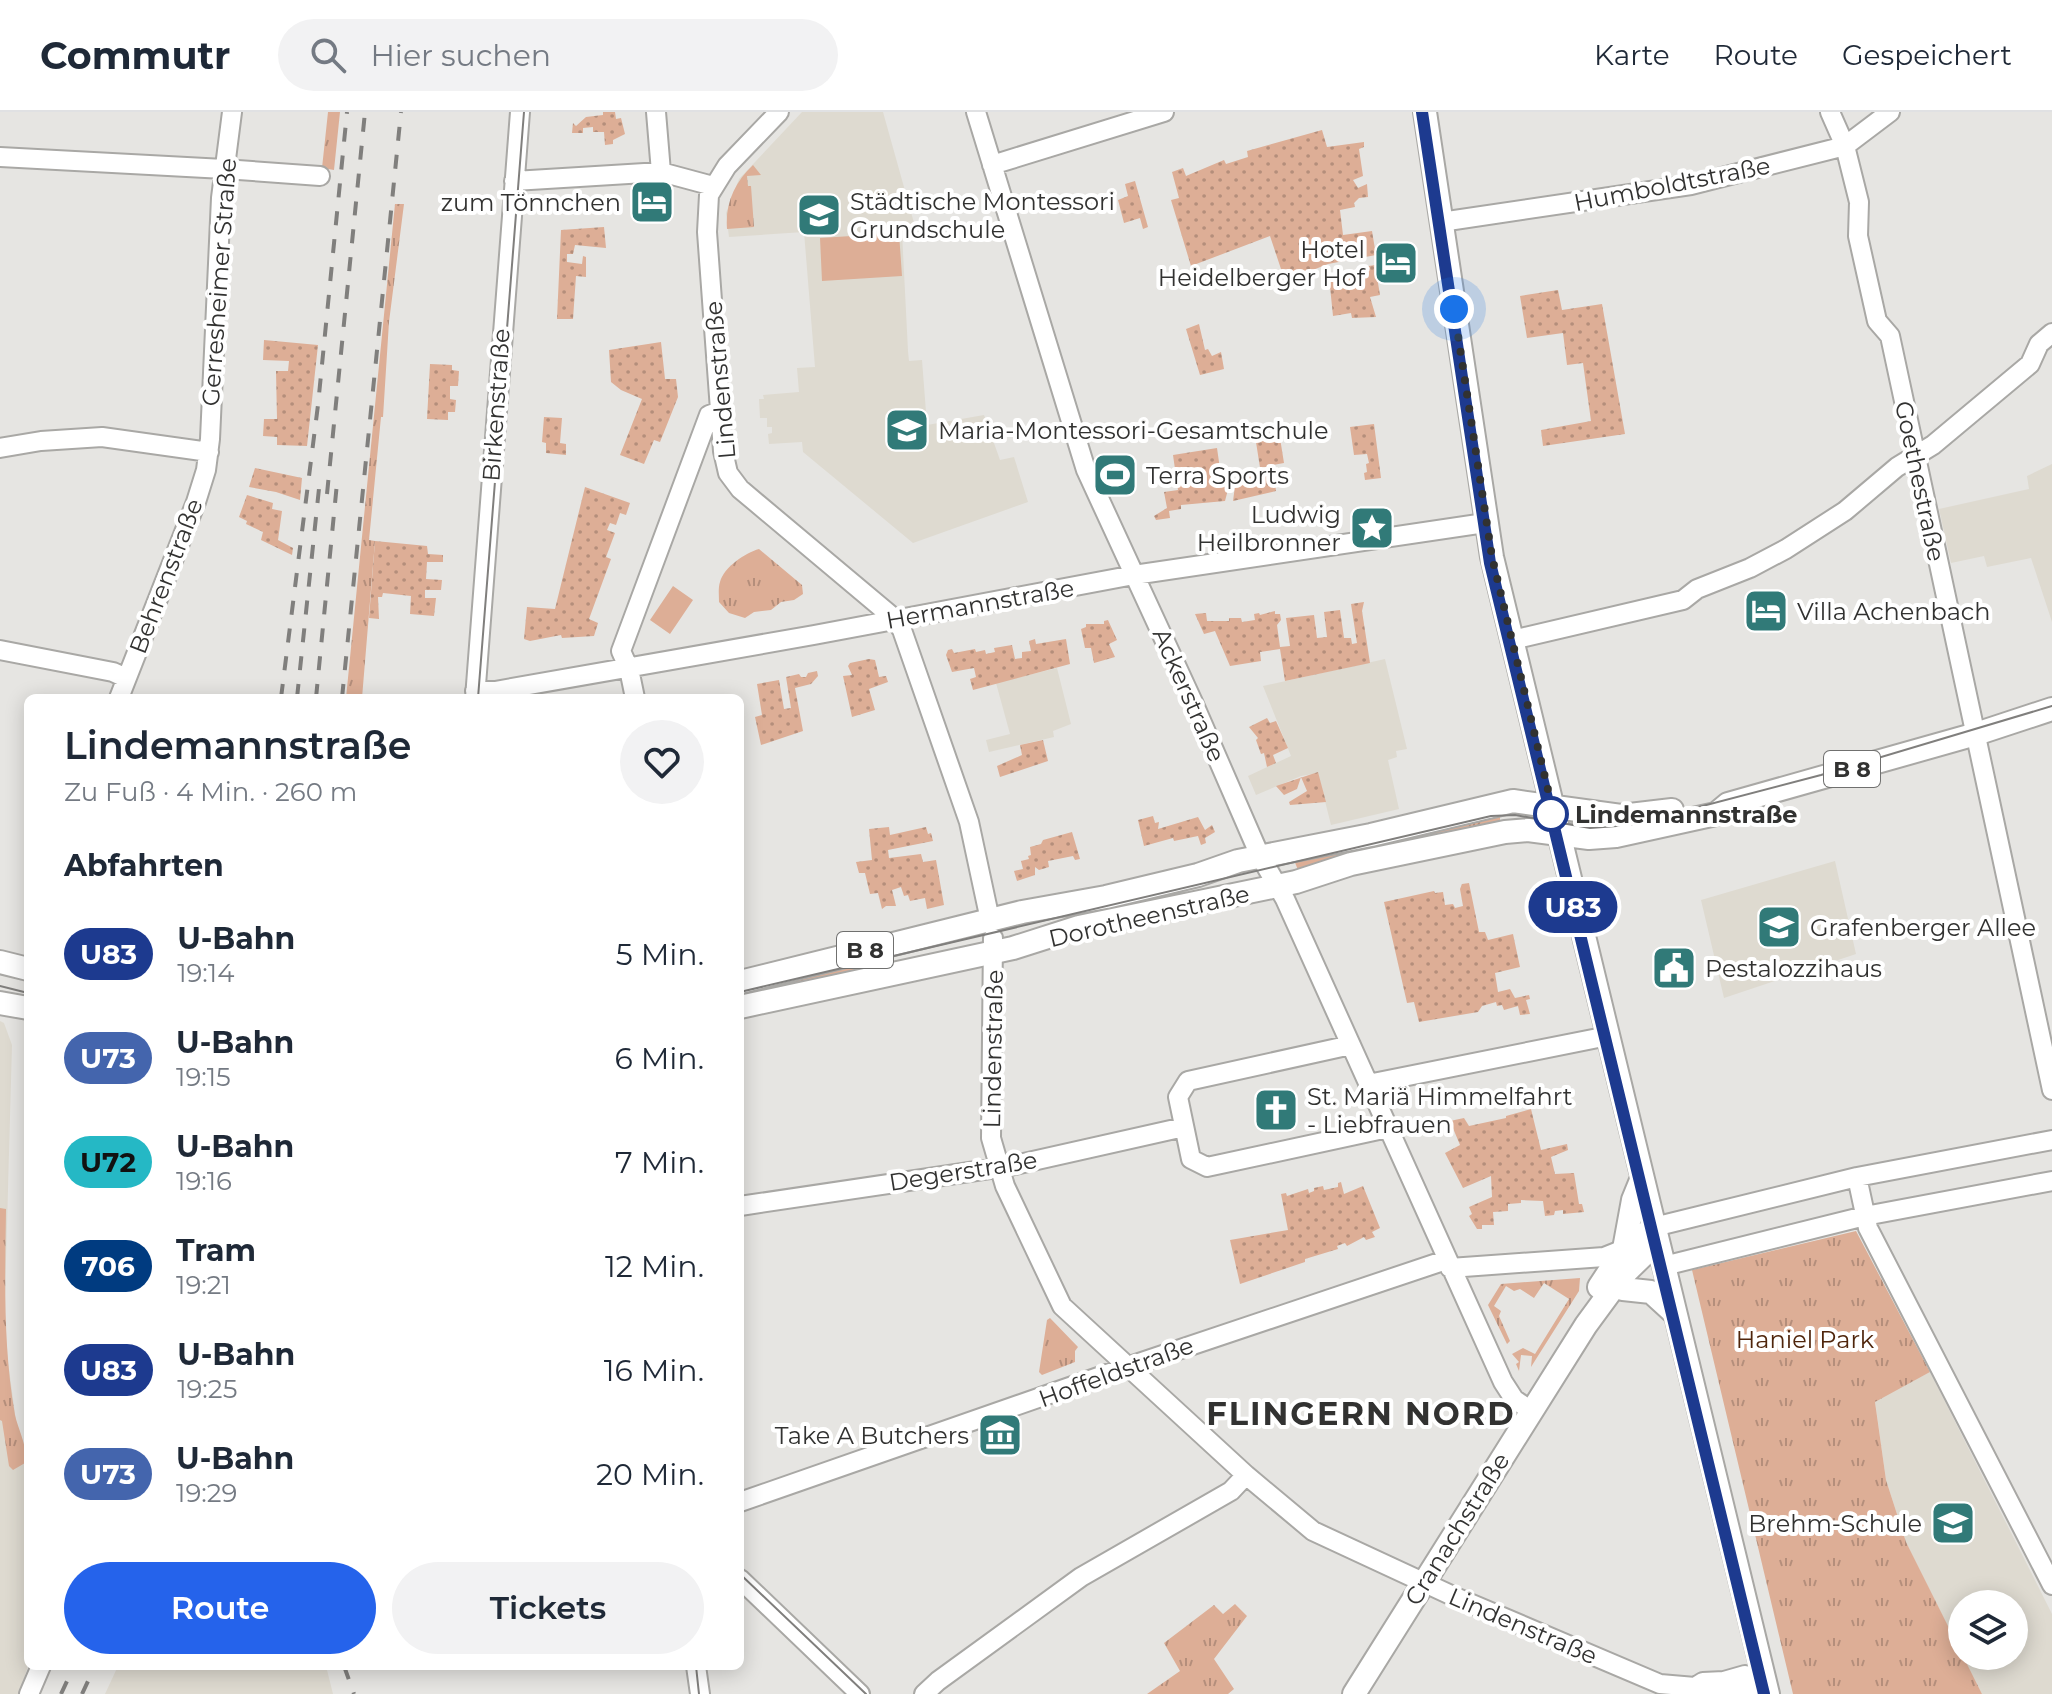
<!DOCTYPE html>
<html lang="de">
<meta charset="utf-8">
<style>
body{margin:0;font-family:Montserrat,sans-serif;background:#f2f2f3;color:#1f2937;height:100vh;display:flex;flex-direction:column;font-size:30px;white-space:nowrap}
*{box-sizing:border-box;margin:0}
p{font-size:26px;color:#747a83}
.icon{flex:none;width:44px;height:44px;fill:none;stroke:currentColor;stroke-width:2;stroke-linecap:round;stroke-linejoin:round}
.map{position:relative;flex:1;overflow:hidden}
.drawer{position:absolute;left:24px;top:582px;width:720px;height:976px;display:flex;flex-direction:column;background:#fff;border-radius:12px;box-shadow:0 4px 20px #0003}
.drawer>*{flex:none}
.badge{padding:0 16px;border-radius:26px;font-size:28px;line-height:52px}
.buttons{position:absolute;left:1948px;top:1478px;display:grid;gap:16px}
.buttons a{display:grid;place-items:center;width:80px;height:80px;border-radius:50%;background:#fff;box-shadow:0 4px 20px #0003;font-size:40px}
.you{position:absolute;width:40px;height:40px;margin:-20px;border:6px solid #fff;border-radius:50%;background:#1a73e8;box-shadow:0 0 0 12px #1a73e833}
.map>.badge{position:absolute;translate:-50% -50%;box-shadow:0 0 0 4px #fff}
h2{padding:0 40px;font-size:30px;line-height:72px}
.round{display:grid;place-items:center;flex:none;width:84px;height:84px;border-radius:42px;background:#f2f2f3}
.head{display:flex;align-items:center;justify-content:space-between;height:136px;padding:0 40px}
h1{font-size:38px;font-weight:600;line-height:60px}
.action{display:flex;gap:16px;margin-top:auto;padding:16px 40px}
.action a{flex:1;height:92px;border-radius:48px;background:#2563eb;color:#fff;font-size:32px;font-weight:600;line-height:92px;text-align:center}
.action a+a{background:#f2f2f3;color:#1f2937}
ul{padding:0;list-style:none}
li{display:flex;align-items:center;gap:24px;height:104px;padding:0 40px}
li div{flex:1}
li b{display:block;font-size:30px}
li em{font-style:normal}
li .badge{min-width:88px;font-weight:700;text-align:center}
header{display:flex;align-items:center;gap:48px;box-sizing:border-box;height:112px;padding:0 40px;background:#fff;border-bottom:2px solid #e0e1e3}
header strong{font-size:38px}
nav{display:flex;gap:44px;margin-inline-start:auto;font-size:28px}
.search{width:560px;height:72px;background:#f2f2f3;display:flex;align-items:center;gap:20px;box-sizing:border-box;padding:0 28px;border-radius:44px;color:#747a83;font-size:30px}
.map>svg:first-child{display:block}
.built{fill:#dedad0}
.grass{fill:url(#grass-tufts)}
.garden{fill:url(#garden-dots)}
.pitch{fill:#ddae96}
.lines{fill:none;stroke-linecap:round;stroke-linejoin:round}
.minor-casing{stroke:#a9a8a5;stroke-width:22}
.major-casing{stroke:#a9a8a5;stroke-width:26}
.minor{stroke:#fff;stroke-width:18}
.major{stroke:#fff;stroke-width:22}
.tram{stroke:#807f7d;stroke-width:2}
.rail{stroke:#807f7d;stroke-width:4;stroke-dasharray:14 14;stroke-linecap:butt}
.line-casing{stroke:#fff;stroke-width:18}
.line{stroke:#1d3a8f;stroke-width:12}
.walk{stroke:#323231;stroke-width:8;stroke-dasharray:0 14.4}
.stop-dot{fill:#fff;stroke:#1d3a8f;stroke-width:4}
.labels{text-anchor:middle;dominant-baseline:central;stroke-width:8;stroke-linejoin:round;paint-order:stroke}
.shield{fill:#fff;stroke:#70706f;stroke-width:2}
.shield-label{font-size:22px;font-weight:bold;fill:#323231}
.street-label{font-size:24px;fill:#323231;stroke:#fff}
.poi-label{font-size:24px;fill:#323231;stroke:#fff;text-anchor:start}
.stop-label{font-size:24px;font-weight:bold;fill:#323231;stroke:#fff;text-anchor:start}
.park-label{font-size:24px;fill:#4f250b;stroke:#fff}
.district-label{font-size:32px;font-weight:bold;letter-spacing:2px;fill:#323231;stroke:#fff}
</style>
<header>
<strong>Commutr</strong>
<div class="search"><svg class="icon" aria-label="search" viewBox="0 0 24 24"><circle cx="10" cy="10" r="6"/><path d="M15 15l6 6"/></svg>Hier suchen</div>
<nav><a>Karte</a><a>Route</a><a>Gespeichert</a></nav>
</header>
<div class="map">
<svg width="2052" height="1582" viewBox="0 0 2052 1582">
<defs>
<pattern id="grass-tufts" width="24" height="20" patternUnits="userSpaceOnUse" patternTransform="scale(2)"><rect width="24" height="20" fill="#ddae96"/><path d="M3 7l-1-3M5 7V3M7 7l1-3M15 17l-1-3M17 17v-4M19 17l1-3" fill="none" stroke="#b48e7b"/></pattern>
<pattern id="garden-dots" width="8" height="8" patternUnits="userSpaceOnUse" patternTransform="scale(2)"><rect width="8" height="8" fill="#ddae96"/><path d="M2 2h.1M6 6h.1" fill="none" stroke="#b48e7b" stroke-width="1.8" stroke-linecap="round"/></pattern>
</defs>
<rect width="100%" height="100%" fill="#e6e5e2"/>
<path class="built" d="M802 0H883L916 118 902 120 908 239 909 249 922 248 927 313 984 303 1000 348 1014 345 1028 390 913 431 803 340 802 330 769 332 768 322 772 321V315H767V306H760L759 287H764L763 283 799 280 797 256 815 255 804 120 729 125 726 101 739 67Z
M2052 352V510L2031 446 1987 455 1984 444 1951 451 1939 397 2029 377 2027 364Z
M1385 547 1407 637 1396 639 1397 645 1388 648 1399 697 1331 713 1318 661 1301 664 1256 683 1248 664 1291 644 1263 574Z
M1057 556 1071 612 1053 619 1054 625 989 640 986 628 1010 622 996 571Z
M1835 749 1856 842 1724 886 1701 788Z
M0 909 4 911 12 933 4 1220 16 1309 28 1344V1554L19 1582H0Z
M1930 1260 2052 1502V1582H1982L1963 1544H2014V1492H1962V1543L1906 1430 1886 1368 1875 1289Z
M118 1554H326L333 1582H105Z"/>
<path class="grass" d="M328 0H340L334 58 322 56Z
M753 53 761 63 747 64 748 74H751L754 115 727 117C725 91 735 70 753 53Z
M395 92H404L389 210 383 305H381L369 428 375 429 362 586H346Z
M759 437 802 473 803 482 794 488 781 490 771 498 754 500 745 506 729 501 719 490C719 484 718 476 720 470 724 455 745 441 759 437Z
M1500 701V712L1298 758 1292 743Z
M879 845 883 860 740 889V877Z
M0 1096 6 1097C5 1167 3 1234 15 1303 18 1317 29 1338 25 1351L13 1358 9 1354 2 1309 0 1308Z
M1856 1119 1930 1260 1875 1290 1886 1368 1906 1430 1982 1582H1793L1692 1158Z
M1580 1166 1579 1179 1531 1255 1532 1244 1521 1243 1519 1259 1516 1252 1519 1250 1512 1242 1523 1236 1535 1242 1569 1187 1544 1171 1534 1186 1520 1177 1514 1179 1506 1174 1494 1194 1501 1199 1499 1204 1510 1229 1507 1232 1488 1193 1501 1172Z
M1050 1206 1078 1235 1075 1239V1250L1042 1263 1039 1260 1047 1208Z
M1235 1492 1247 1504 1214 1547 1234 1577 1228 1582H1147L1180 1559 1164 1531 1214 1493 1223 1502Z"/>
<path class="garden" d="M603 0H615L616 7 621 6 625 22 613 28V32L605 33 604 20H593V15L583 16V21H572L573 11 576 14 586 5 603 3Z
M1322 18 1327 35 1364 30V35L1359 37 1363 64 1353 68 1358 76 1367 72 1368 85 1359 86 1354 91 1355 95 1340 98 1343 123 1372 119 1376 143 1328 152 1285 169 1270 124 1191 154 1171 88 1179 86 1172 60 1183 56 1186 64 1224 48 1226 52 1248 45 1247 39Z
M1135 69 1148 115 1143 117 1140 106 1124 111 1118 88 1128 84 1125 72Z
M604 115 606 136 575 133 573 142H567V150L582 152 583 144 586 145V165L576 164 573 207H557L561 118Z
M1375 153 1380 183 1370 185 1376 205 1352 206 1351 201 1333 204 1329 165 1363 160 1362 155Z
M1558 178 1562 198 1602 192 1625 322 1543 334 1541 318 1591 309 1583 251 1567 253 1563 221 1527 226 1520 184Z
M1199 212 1205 238 1208 237 1212 244 1221 240 1224 257 1200 263 1186 217Z
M264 228 318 233 307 334 277 333V325L263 324 264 307H277L276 259H288L289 249 263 248Z
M661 230 665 267H676L678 285 660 330 654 328 644 352 620 343 642 287 621 278 611 270 609 238Z
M430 252 452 253V258L459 259 458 274H450V287L456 288 455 300H448V308L427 307Z
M544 305 562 306 560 331 566 332V343L546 341V331L542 330Z
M1374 312 1381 366 1365 368 1364 361 1367 360 1366 352 1369 351 1367 342 1354 343 1350 315Z
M1280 326 1284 351 1273 353 1276 379 1233 389 1235 374 1250 372 1249 364 1261 362 1256 330Z
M1217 336 1221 364 1232 362 1225 389 1181 393V397L1169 399 1170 406 1156 408 1154 404 1167 396 1164 380 1178 378 1173 343Z
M255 356 302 366 300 388 276 380 249 375Z
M585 375 630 391 626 403 620 401 616 413 610 411 607 418 615 421 606 445 611 447 589 507 598 511 594 524 562 526 561 523 530 529 524 527 527 495 555 497Z
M247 383 273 391 272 397 282 399 278 428 293 436 292 443 261 428 263 420 246 412 247 409 239 405Z
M375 429 427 434 428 442 443 443V450H427L426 467 442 468 441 478H425V486H436L434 504 410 502 411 484 383 481 382 485H378L379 507 369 506Z
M1364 490 1362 499 1370 551 1285 569 1280 537 1260 540 1261 549 1230 554 1215 519 1204 522 1195 502 1206 501 1207 509H1229V506H1241L1242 510 1255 508 1254 502 1259 501 1260 503 1275 499V502H1280L1281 508 1277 513 1280 535 1290 534 1286 506 1314 503 1317 526 1327 525 1324 500 1340 498 1344 526H1351L1352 532 1357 531 1351 492Z
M1108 508 1117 528 1109 532 1115 545 1094 551 1091 536H1085L1081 517 1086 515V512H1104V509Z
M1035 527 1036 532 1066 527 1070 552 973 578 970 567 976 565 974 556 952 560 946 543 948 538 952 537 954 541 975 537 976 540 985 538 986 542 995 540 994 536 1012 533 1015 547 1022 546V540L1031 539 1029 529Z
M869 547 875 548 879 565 886 564 888 570 869 577 875 598 852 605 843 564 852 563 848 554 850 551Z
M817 559 818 564 811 572 795 576 803 619 761 633 755 605 762 603 757 572 779 568 784 597 791 596 786 565 799 562 801 565H806L808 561Z
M1267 606 1270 611 1276 609 1288 636 1273 643 1276 651 1267 655 1264 641 1261 642 1256 628 1258 626 1249 615Z
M1043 628 1048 649 1000 665 997 654 1022 643 1020 633Z
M1318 660 1326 690 1290 693 1289 690 1307 679 1301 665 1297 677 1284 683 1276 674Z
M1153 704 1155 711 1159 710 1158 717 1198 705 1205 718 1212 713 1215 720 1205 726 1206 731 1201 733 1198 724 1174 729 1173 726 1144 734 1138 708Z
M889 715 890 723 926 715 928 722 931 721 933 729 888 738 889 746 921 742 923 750 936 748 944 793 927 797 925 786 910 789 908 783 904 784 901 775 892 778 896 794H886L882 797 878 781 870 782 865 761H859L856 750 872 748 869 717Z
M1072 720 1080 747 1075 748 1073 744 1048 749 1049 755 1039 758 1035 755V763L1017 769 1014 759 1023 757 1021 749 1029 747 1028 744 1031 743 1030 735 1041 732 1043 728Z
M1469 771 1479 820H1485L1488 828 1513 822 1520 855 1495 861 1498 880 1510 877 1515 886 1529 883 1530 887 1526 888 1530 902 1520 903 1518 894 1504 898 1502 893 1497 894 1496 890 1482 894 1478 900 1419 910 1414 890 1407 891 1384 790 1434 779 1435 781 1443 780 1445 793 1453 792 1455 796 1463 794 1460 777 1462 772Z
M1531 997 1541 1038 1567 1032 1568 1038 1551 1045 1555 1062 1574 1061 1579 1092H1582L1584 1100 1563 1102V1098L1555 1099 1554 1103 1545 1104 1543 1089 1521 1088V1091L1508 1092V1099L1493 1100 1494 1113H1482V1117H1477L1469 1104 1472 1102 1469 1095 1492 1085 1491 1064 1463 1076 1445 1041 1460 1033 1450 1009 1464 1006 1469 1014 1506 1006V1004Z
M1341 1070 1344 1082 1363 1074 1380 1116 1372 1120 1375 1125 1366 1128 1364 1125 1347 1134 1345 1131 1337 1134 1338 1137 1305 1147V1150L1240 1172 1230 1128 1288 1118 1281 1082 1286 1081 1287 1084 1308 1077 1309 1081 1314 1079V1076L1323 1074 1324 1078 1338 1075V1071Z"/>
<path class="pitch" d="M899 121 902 164 822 169 820 126Z
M673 474 693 488 670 522 650 508Z"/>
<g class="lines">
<g class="minor-casing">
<path id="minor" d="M656 0 661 60
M779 0 727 54 709 83 707 120 723 339 728 361 740 377 895 507 902 518 969 710 990 808
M976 0 1086 358 1193 590 1260 744 1285 787 1503 1270 1514 1287 1531 1299
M1830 0 1845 34 1859 90 1858 124 1877 209 1890 224 2052 978
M0 45 224 57 320 64
M992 53 1164 0
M514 69 661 60 713 74
M1441 110 1691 73 1845 34 1890 0
M0 336 41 329 102 325 209 340
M1512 528 1683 488 1697 477 1750 456 1786 437 1845 399 1897 355 1933 333 2030 252 2039 232 2052 221
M0 538 113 560 126 566
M475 579H495L814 523 1134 463 1485 411
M119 586 196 390 206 358 210 327 221 86 232 0
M475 586 520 0
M635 586 629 557 621 539 709 303 720 299
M993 826 991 1026 1005 1074 1062 1194 1246 1363 1313 1419 1453 1484 1660 1572 1695 1575 1703 1570 1724 1569 1745 1563 1764 1570
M1351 933 1188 969 1178 985 1191 1047 1207 1055 1388 1016
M1368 972 1608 924
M1857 1065 1868 1116 2052 1473
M740 1094 1010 1054 1184 1015
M1654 1115 1857 1065 2052 1028
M1664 1154 1865 1104 2052 1069
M1450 1156 1604 1145 1624 1137
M740 1390 1127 1255 1446 1148
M740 1467 860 1582
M696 1554 700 1582
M1708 1581 1746 1580 1764 1570
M29 1582 41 1554
M924 1582 938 1569 1081 1465 1231 1379 1246 1363"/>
</g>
<g class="major-casing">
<path id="major" d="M1425 0 1492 445 1768 1582
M0 850 28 857
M740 870 1022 800 1106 785 1198 763 1238 749 1371 723 1513 689 1621 704 1672 698
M0 891 28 896
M740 895 1013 836 1079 815 1296 770 1351 752 1505 720 1528 718 1589 726 1616 724 1716 702 1728 692 1976 622 2052 597
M1624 1137 1633 1088 1642 1066
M1599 1175 1624 1137 1654 1115
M1623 1177 1651 1180 1674 1201
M1354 1582 1586 1213 1622 1164 1658 1129"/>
</g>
<use href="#minor" class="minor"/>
<use href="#major" class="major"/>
<path class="tram" d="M1428 0 1484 386 1497 453 1771 1582
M478 586 524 0
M0 874 28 881
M740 880 1491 704 1515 703 1590 716 1630 713 1821 663 2052 594
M740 1462 866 1582
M696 1554 699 1582"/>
<path class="rail" d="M327 382 365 0
M281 586 318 293 347 0
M297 586 320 367
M316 586 337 371
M342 586 401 0
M344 1554 354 1582
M61 1582 74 1554
M82 1582 95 1554"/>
</g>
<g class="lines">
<g class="line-casing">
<path id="line" d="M1422 0 1490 451 1764 1582"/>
</g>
<use href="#line" class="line"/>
<path class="walk" d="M1454 197 1492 445 1550 686 1551 702"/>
</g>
<defs>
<g id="hotel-square" transform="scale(2.3)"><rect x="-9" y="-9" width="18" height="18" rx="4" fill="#317a78" stroke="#fff"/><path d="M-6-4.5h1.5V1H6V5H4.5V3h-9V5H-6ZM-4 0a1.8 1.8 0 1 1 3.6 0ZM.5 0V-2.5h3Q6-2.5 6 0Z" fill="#fff"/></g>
<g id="school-square" transform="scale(2.3)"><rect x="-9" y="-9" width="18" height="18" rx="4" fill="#317a78" stroke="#fff"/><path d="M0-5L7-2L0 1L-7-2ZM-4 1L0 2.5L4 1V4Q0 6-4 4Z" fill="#fff"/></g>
<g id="stadium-square" transform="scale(2.3)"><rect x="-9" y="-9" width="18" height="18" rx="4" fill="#317a78" stroke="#fff"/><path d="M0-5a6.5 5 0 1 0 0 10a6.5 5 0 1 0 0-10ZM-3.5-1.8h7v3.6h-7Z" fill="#fff"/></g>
<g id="sight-square" transform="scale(2.3)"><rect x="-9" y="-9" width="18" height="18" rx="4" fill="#317a78" stroke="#fff"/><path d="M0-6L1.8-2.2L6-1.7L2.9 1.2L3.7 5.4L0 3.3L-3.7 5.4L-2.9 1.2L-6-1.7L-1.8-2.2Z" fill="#fff"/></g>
<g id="civic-square" transform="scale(2.3)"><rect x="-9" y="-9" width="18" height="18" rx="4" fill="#317a78" stroke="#fff"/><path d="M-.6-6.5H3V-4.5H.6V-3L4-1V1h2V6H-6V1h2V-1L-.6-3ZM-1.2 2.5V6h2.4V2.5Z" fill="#fff"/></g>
<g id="church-square" transform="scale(2.3)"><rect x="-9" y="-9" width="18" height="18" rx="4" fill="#317a78" stroke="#fff"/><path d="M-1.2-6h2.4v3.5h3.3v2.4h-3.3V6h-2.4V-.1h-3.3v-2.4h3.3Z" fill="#fff"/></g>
<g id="museum-square" transform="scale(2.3)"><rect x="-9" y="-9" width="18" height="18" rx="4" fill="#317a78" stroke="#fff"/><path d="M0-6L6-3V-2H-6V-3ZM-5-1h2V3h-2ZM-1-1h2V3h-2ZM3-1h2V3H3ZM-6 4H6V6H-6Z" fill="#fff"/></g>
</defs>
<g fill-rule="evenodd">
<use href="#hotel-square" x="652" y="90"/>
<use href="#school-square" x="819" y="103"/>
<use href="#hotel-square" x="1396" y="151"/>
<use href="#school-square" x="907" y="318"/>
<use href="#stadium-square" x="1115" y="363"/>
<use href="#sight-square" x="1372" y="416"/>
<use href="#hotel-square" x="1766" y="499"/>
<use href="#school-square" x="1779" y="815"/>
<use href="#civic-square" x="1674" y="856"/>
<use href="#church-square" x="1276" y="998"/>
<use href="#museum-square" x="1000" y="1323"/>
<use href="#school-square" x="1953" y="1411"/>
</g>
<circle class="stop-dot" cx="1551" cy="702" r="16"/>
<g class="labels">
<g class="shield">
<rect x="1824" y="639" width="56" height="36" rx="6"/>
<rect x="837" y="820" width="56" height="36" rx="6"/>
</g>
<g class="shield-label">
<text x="1852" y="657">B 8</text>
<text x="865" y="838">B 8</text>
</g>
<g class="street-label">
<text transform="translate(1672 72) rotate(-11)">Humboldtstraße</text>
<text transform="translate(219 170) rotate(-86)">Gerresheimer Straße</text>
<text transform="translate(720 268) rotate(-95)">Lindenstraße</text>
<text transform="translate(496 293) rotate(-86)">Birkenstraße</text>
<text transform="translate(1920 369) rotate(78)">Goethestraße</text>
<text transform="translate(166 464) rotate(-69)">Behrenstraße</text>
<text transform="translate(980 492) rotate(-10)">Hermannstraße</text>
<text transform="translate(1189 583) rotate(66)">Ackerstraße</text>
<text transform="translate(1149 804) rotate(-13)">Dorotheenstraße</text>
<text transform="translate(993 937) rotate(-89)">Lindenstraße</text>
<text transform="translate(963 1059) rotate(-9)">Degerstraße</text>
<text transform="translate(1116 1260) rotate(-20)">Hoffeldstraße</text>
<text transform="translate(1457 1417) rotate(-58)">Cranachstraße</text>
<text transform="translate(1523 1514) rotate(23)">Lindenstraße</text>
</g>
<g class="poi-label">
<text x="850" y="89">Städtische Montessori<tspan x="850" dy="28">Grundschule</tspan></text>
<text x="621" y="90" text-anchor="end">zum Tönnchen</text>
<text x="1365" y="137" text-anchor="end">Hotel<tspan x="1365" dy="28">Heidelberger Hof</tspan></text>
<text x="938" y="318">Maria-Montessori-Gesamtschule</text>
<text x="1146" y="363">Terra Sports</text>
<text x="1341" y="402" text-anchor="end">Ludwig<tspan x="1341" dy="28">Heilbronner</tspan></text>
<text x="1797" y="499">Villa Achenbach</text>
<text x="1810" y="815">Grafenberger Allee</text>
<text x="1705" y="856">Pestalozzihaus</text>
<text x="1307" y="984">St. Mariä Himmelfahrt<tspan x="1307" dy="28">- Liebfrauen</tspan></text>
<text x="969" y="1323" text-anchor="end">Take A Butchers</text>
<text x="1922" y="1411" text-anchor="end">Brehm-Schule</text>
</g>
<g class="stop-label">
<text x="1575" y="702">Lindemannstraße</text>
</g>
<g class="park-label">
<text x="1805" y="1227">Haniel Park</text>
</g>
<g class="district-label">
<text x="1361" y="1301">FLINGERN NORD</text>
</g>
</g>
</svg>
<div class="buttons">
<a><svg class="icon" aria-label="layers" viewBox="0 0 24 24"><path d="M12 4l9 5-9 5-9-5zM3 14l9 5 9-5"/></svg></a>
</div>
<div class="you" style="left:1454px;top:197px"></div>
<b class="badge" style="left:1573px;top:795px;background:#1d3a8f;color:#fff">U83</b>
<section class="drawer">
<div class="head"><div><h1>Lindemannstraße</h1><p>Zu Fuß · 4 Min. · 260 m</p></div><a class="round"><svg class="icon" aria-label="heart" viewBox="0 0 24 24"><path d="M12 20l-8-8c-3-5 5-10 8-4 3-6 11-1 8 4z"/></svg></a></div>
<h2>Abfahrten</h2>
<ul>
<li><span class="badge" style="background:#1d3a8f;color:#fff">U83</span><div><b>U-Bahn</b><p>19:14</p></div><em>5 Min.</em></li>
<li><span class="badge" style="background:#4465ad;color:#fff">U73</span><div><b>U-Bahn</b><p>19:15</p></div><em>6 Min.</em></li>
<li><span class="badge" style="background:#25b8c5;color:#111">U72</span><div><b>U-Bahn</b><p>19:16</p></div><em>7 Min.</em></li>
<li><span class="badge" style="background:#003b80;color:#fff">706</span><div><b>Tram</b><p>19:21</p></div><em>12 Min.</em></li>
<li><span class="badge" style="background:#1d3a8f;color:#fff">U83</span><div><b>U-Bahn</b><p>19:25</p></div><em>16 Min.</em></li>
<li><span class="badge" style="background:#4465ad;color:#fff">U73</span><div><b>U-Bahn</b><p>19:29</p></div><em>20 Min.</em></li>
</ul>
<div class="action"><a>Route</a><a>Tickets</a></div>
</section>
</div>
